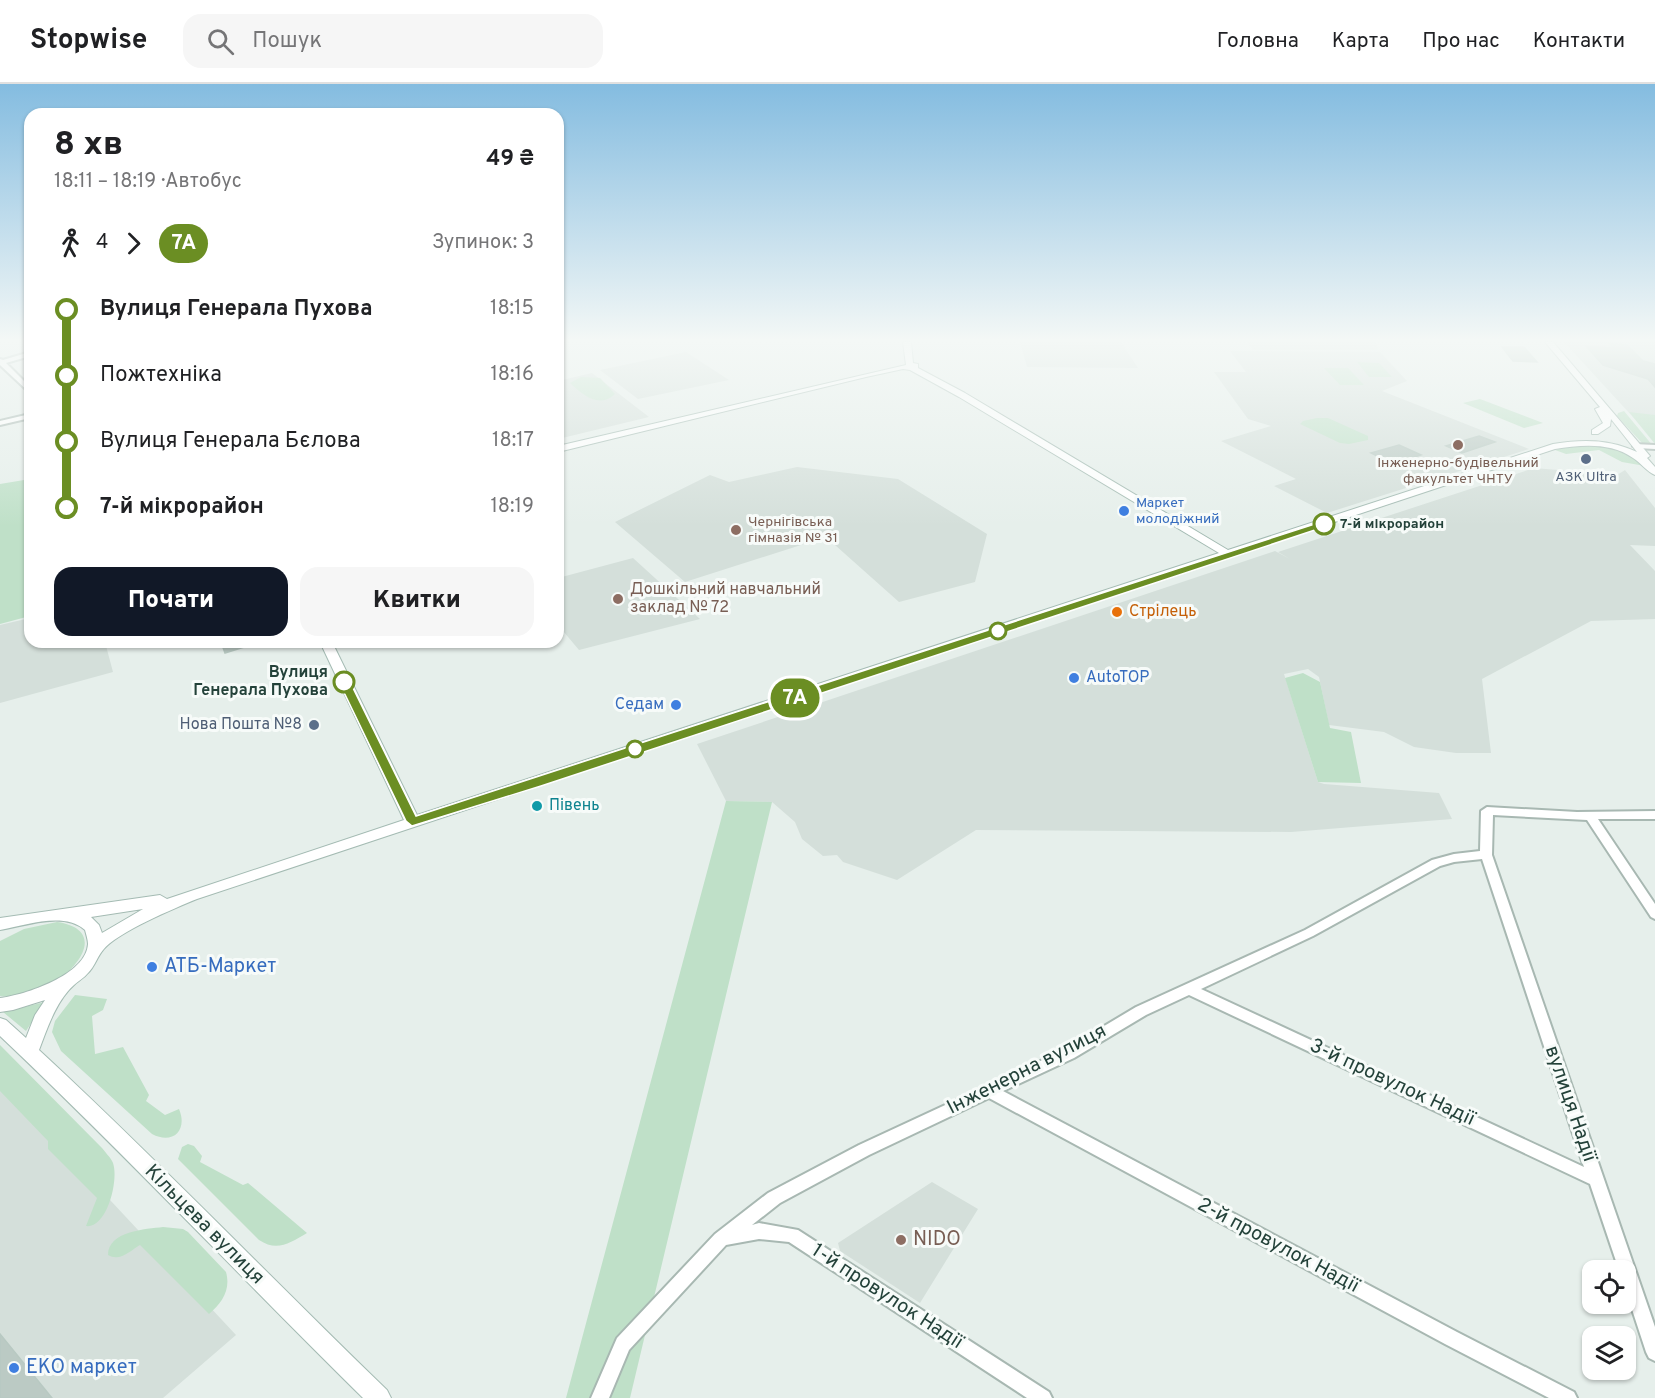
<!DOCTYPE html>
<html lang="uk">
<meta charset="utf-8">
<style>
body{margin:0;font-family:Overpass,sans-serif;background:#f6f6f6;color:#202124;height:100vh;display:flex;flex-direction:column;font-size:22px;white-space:nowrap}
*{box-sizing:border-box;margin:0}
p{font-size:20px;color:#757577}
.icon{flex:none;width:33px;height:33px;fill:none;stroke:currentColor;stroke-width:2;stroke-linecap:round;stroke-linejoin:round}
.map{position:relative;flex:1;overflow:hidden}
.sheet{position:absolute;left:24px;top:24px;width:540px;height:540px;display:flex;flex-direction:column;background:#fff;border-radius:18px;box-shadow:0 2px 4px #0004}
.sheet>*{flex:none}
.badge{padding:0 12px;border-radius:20px;font-size:21px;line-height:39px}
.tools{position:absolute;left:1582px;top:1176px;display:grid;gap:12px}
.tools a{display:grid;place-items:center;width:54px;height:54px;border-radius:12px;background:#fff;box-shadow:0 2px 4px #0004;font-size:30px}
.map>.badge{position:absolute;translate:-50% -50%;box-shadow:0 0 0 3px #fff}
.legs{display:flex;align-items:center;gap:9px;height:66px;padding:0 30px;font-size:20px}
.legs p{margin-inline-start:auto}
.summary{display:flex;align-items:center;justify-content:space-between;height:102px;padding:0 30px}
h1{font-size:33px;font-weight:800;line-height:45px}
.button{display:flex;gap:12px;margin-top:auto;padding:12px 30px}
.button a{flex:1;height:69px;border-radius:18px;background:#111827;color:#fff;font-size:24px;font-weight:800;line-height:69px;text-align:center}
.button a+a{background:#f6f6f6;color:#202124}
ul{padding:0 30px;list-style:none}
li{display:flex;align-items:center;gap:21px;height:66px;font-size:22px}
li i{display:grid;place-items:center;width:9px;height:100%;margin:0 8px;background:currentColor}
li i::after{content:'';width:15px;height:15px;margin:-8px;border:4px solid;border-radius:50%;background:#fff}
li p{margin-inline-start:auto}
li:first-child i{background:linear-gradient(#0000 50%,currentColor 0)}
li:last-child i{background:linear-gradient(currentColor 50%,#0000 0)}
header{display:flex;align-items:center;gap:36px;box-sizing:border-box;height:84px;padding:0 30px;background:#fff;border-bottom:2px solid #e0e0e0}
header strong{font-size:28px}
nav{display:flex;gap:33px;margin-inline-start:auto;font-size:21px}
.search{width:420px;height:54px;background:#f6f6f6;display:flex;align-items:center;gap:15px;box-sizing:border-box;padding:0 21px;border-radius:18px;color:#757577;font-size:22px}
.map>svg:first-child{display:block}
.built{fill:#d4dfda}
.green{fill:#bfe0c8}
.building{fill:#bbcac4;stroke:#b8c9c2;stroke-width:1.5}
.lines{fill:none;stroke-linecap:round;stroke-linejoin:round}
.street-casing{stroke:#a8b8b2;stroke-width:4}
.secondary-casing{stroke:#a4bbb3;stroke-width:2}
.street{fill:#fff;fill-rule:evenodd}
.secondary{fill:#fff;fill-rule:evenodd}
.line-1{fill:#6b8e23;stroke:#fff;stroke-width:1.5}
.education-dot{fill:#8d6e63;stroke:#f7fbf9;stroke-width:2}
.service-dot{fill:#5c6f8a;stroke:#f7fbf9;stroke-width:2}
.shop-dot{fill:#3f7fe0;stroke:#f7fbf9;stroke-width:2}
.stop-1-dot{fill:#fff;stroke:#6b8e23;stroke-width:3}
.food-dot{fill:#e8710a;stroke:#f7fbf9;stroke-width:2}
.culture-dot{fill:#0f9aa8;stroke:#f7fbf9;stroke-width:2}
.labels{text-anchor:middle;dominant-baseline:central;stroke-width:6;stroke-linejoin:round;paint-order:stroke}
.far-education-label{font-size:14px;fill:#785e54;stroke:#f7fbf9}
.far-service-label{font-size:14px;fill:#4e5e75;stroke:#f7fbf9}
.far-shop-label{font-size:14px;fill:#366cbe;stroke:#f7fbf9;text-anchor:start}
.far-stop-label{font-size:14px;font-weight:bold;fill:#24423a;stroke:#f7fbf9;text-anchor:start}
.education-label{font-size:16px;fill:#785e54;stroke:#f7fbf9;text-anchor:start}
.food-label{font-size:16px;fill:#c56008;stroke:#f7fbf9;text-anchor:start}
.stop-label{font-size:16px;font-weight:bold;fill:#24423a;stroke:#f7fbf9;text-anchor:end}
.shop-label{font-size:16px;fill:#366cbe;stroke:#f7fbf9;text-anchor:start}
.service-label{font-size:16px;fill:#4e5e75;stroke:#f7fbf9;text-anchor:end}
.culture-label{font-size:16px;fill:#0d838f;stroke:#f7fbf9;text-anchor:start}
.near-shop-label{font-size:20px;fill:#366cbe;stroke:#f7fbf9;text-anchor:start}
.near-street-label{font-size:20px;fill:#24423a;stroke:#f7fbf9}
.near-education-label{font-size:20px;fill:#785e54;stroke:#f7fbf9;text-anchor:start}
</style>
<header>
<strong>Stopwise</strong>
<div class="search"><svg class="icon" aria-label="search" viewBox="0 0 24 24"><circle cx="10" cy="10" r="6"/><path d="M15 15l6 6"/></svg>Пошук</div>
<nav><a>Головна</a><a>Карта</a><a>Про нас</a><a>Контакти</a></nav>
</header>
<div class="map">
<svg width="1655" height="1314" viewBox="0 0 1655 1314">
<rect width="100%" height="100%" fill="#e6efeb"/>
<path class="built" d="M1020 258H1121L1138 284 1027 283Z
M1247 258H1376L1378 266H1253Z
M1564 258H1655V357Z
M1230 267 1380 268 1407 297 1382 307 1529 365 1327 429 1274 402 1296 395 1221 357 1271 342 1248 335 1214 288H1246Z
M686 268 729 296 638 315 600 286Z
M592 289 649 333 558 355V297Z
M797 383 898 395 987 450 975 498 899 518 826 453 685 498 615 438 710 391 729 398Z
M1534 384 1617 391 1625 386 1655 424V462L1630 461 1655 487V535L1591 537 1482 595 1491 669H1456L1414 663 1384 648 1329 641 1319 593 1308 585 1284 590 1318 698 1324 700 1439 709 1452 735 1291 748 976 746 897 796 843 778 837 771 823 772 802 755 795 738 772 718 726 717 697 660 1275 467 1290 475 1278 468Z
M633 474 700 535 579 566 558 541V494Z
M30 534V558H105L113 588 0 619V541Z
M0 998 236 1251 163 1314H0Z
M932 1098 978 1125 920 1219 840 1167 838 1159Z"/>
<path class="green" d="M1357 278 1379 279 1392 293H1369Z
M1324 284H1348L1364 301H1340Z
M581 293 600 294 615 310C599 325 583 311 570 299Z
M1480 315 1543 339 1524 344 1463 319Z
M1624 327 1653 362 1642 359 1617 332 1618 329Z
M1629 328 1655 331V360Z
M1317 334H1328L1368 352V356L1349 360 1340 359 1300 340 1303 337Z
M1578 360H1587L1625 367 1645 382 1622 378 1599 366 1566 370 1555 366Z
M30 395V532L0 540V400Z
M1303 589 1320 598 1330 644 1351 648 1361 699 1318 698 1285 594Z
M726 717 772 718 630 1314H566Z
M57 838C104 845 83 880 55 898 39 907 18 914 0 912V857L24 845Z
M75 911 107 915 103 926 92 932 95 970 123 963 149 1011 146 1017 165 1031 179 1025C188 1046 173 1061 152 1050L61 967 52 948 55 937Z
M45 918 26 947 3 928Z
M0 961 102 1064C105 1068 111 1074 113 1079 119 1096 107 1145 86 1142L97 1114 48 1065V1057L0 1007Z
M188 1060 194 1062 202 1072 200 1078 243 1101 248 1099 307 1149C290 1159 277 1168 259 1156L178 1075 182 1063Z
M163 1143 183 1145 188 1148 226 1188C231 1206 222 1219 209 1230L140 1161C130 1167 120 1178 108 1171 108 1147 146 1145 163 1143Z"/>
<path class="building" d="M1610 260 1627 261 1643 277 1655 280V303L1648 295 1603 281 1586 262 1613 264Z
M1502 263H1524L1537 278 1513 277Z
M1479 352 1495 358 1462 369 1446 362Z
M1399 361 1421 371 1393 380 1371 369Z
M221 558H254V560L225 569Z
M0 1250 52 1314H0Z"/>
<g class="lines">
<g class="street-casing">
<path id="street" d="M30 268V272L6 279 30 303V309L0 281V275L3 276Z
M30 330V334L0 341V337Z
M1634 360 1655 361V365L1637 364 1633 362Z
M1487 723 1577 728 1655 727V735H1598L1655 820V835L1651 833 1587 736 1493 731 1492 771 1655 1243V1277L1649 1274 1646 1268 1626 1207V1186H1619L1590 1100 1189 911 1146 931 1074 974 1003 1007 1457 1248 1574 1308 1577 1314H1549L1445 1260 989 1014 869 1071 780 1119 752 1141 759 1139 798 1146 1049 1308 1052 1314H1027L789 1158 759 1155 726 1161 629 1266 609 1314H591L617 1254 715 1150 768 1109 859 1061 1064 966 1136 923 1305 846 1432 776 1454 770 1480 767 1481 727ZM1482 775 1584 1083 1201 905 1313 852 1440 782 1454 778Z"/>
</g>
<g class="secondary-casing">
<path id="secondary" d="M903 258H911L913 279 918 280V284L965 309 1228 466 1553 360C1583 355 1609 355 1637 368L1611 335 1610 342 1598 350H1592V346L1603 339 1595 325 1600 323 1545 258H1553L1650 372 1647 374 1655 383V391C1647 388 1641 379 1633 374 1610 358 1581 361 1555 365L197 815C175 824 116 849 103 866 97 873 95 882 88 889 84 894 78 897 74 901 56 917 47 945 39 966 158 1076 270 1193 387 1306L391 1314H363C241 1194 124 1069 0 952V934L6 936 26 954 35 931 45 916 13 926 0 928V914C25 911 86 891 88 860 88 856 86 850 85 846 63 827 25 842 0 846V834L160 811 167 815 404 736 320 558H332L417 731 1219 469 959 313 910 286 903 285 866 293 558 368V362L906 281ZM143 825 102 849 99 841 91 833Z"/>
</g>
<use href="#street" class="street"/>
<use href="#secondary" class="secondary"/>
</g>
<linearGradient id="sky" x2="0" y2="1"><stop stop-color="#84bce0"/><stop offset="0.58" stop-color="#f4f8f6"/><stop offset="1" stop-color="#f4f8f6" stop-opacity="0"/></linearGradient>
<rect width="1655" height="442" fill="url(#sky)"/>
<path class="line-1" d="M1324 437 1327 438V442L541 702 412 742 406 737 339 598 344 595 350 598 416 732Z"/>
<g class="education-dot">
<circle cx="1458" cy="361" r="6"/>
<circle cx="736" cy="446" r="6"/>
<circle cx="618" cy="515" r="6"/>
<circle cx="901" cy="1156" r="6"/>
</g>
<g class="service-dot">
<circle cx="1586" cy="375" r="6"/>
<circle cx="314" cy="641" r="6"/>
</g>
<g class="shop-dot">
<circle cx="1124" cy="427" r="6"/>
<circle cx="1074" cy="594" r="6"/>
<circle cx="676" cy="621" r="6"/>
<circle cx="152" cy="883" r="6"/>
<circle cx="14" cy="1284" r="6"/>
</g>
<g class="stop-1-dot">
<circle cx="1324" cy="440" r="10"/>
<circle cx="998" cy="547" r="8"/>
<circle cx="344" cy="598" r="10"/>
<circle cx="635" cy="665" r="8"/>
</g>
<circle class="food-dot" cx="1117" cy="528" r="6"/>
<circle class="culture-dot" cx="537" cy="722" r="6"/>
<g class="labels">
<g class="far-education-label">
<text x="1458" y="379">Інженерно-будівельний<tspan x="1458" dy="16">факультет ЧНТУ</tspan></text>
<text x="748" y="438" text-anchor="start">Чернігівська<tspan x="748" dy="16">гімназія № 31</tspan></text>
</g>
<g class="far-service-label">
<text x="1586" y="393">АЗК Ultra</text>
</g>
<g class="far-shop-label">
<text x="1136" y="419">Маркет<tspan x="1136" dy="16">молодіжний</tspan></text>
</g>
<g class="far-stop-label">
<text x="1340" y="440">7-й мікрорайон</text>
</g>
<g class="education-label">
<text x="630" y="506">Дошкільний навчальний<tspan x="630" dy="18">заклад № 72</tspan></text>
</g>
<g class="food-label">
<text x="1129" y="528">Стрілець</text>
</g>
<g class="stop-label">
<text x="328" y="589">Вулиця<tspan x="328" dy="18">Генерала Пухова</tspan></text>
</g>
<g class="shop-label">
<text x="1086" y="594">AutoTOP</text>
<text x="664" y="621" text-anchor="end">Седам</text>
</g>
<g class="service-label">
<text x="302" y="641">Нова Пошта №8</text>
</g>
<g class="culture-label">
<text x="549" y="722">Півень</text>
</g>
<g class="near-shop-label">
<text x="164" y="883">АТБ-Маркет</text>
<text x="26" y="1284">ЕКО маркет</text>
</g>
<g class="near-street-label">
<text transform="translate(1027 986) rotate(-27)">Інженерна вулиця</text>
<text transform="translate(1392 999) rotate(25)">3-й провулок Надії</text>
<text transform="translate(1570 1020) rotate(71)">вулиця Надії</text>
<text transform="translate(204 1141) rotate(45)">Кільцева вулиця</text>
<text transform="translate(1278 1162) rotate(28)">2-й провулок Надії</text>
<text transform="translate(887 1213) rotate(33)">1-й провулок Надії</text>
</g>
<g class="near-education-label">
<text x="913" y="1156">NIDO</text>
</g>
</g>
</svg>
<div class="tools">
<a><svg class="icon" aria-label="locate" viewBox="0 0 24 24"><circle cx="12" cy="12" r="6"/><path d="M12 2v4M12 18v4M2 12h4M18 12h4"/></svg></a>
<a><svg class="icon" aria-label="layers" viewBox="0 0 24 24"><path d="M12 4l9 5-9 5-9-5zM3 14l9 5 9-5"/></svg></a>
</div>
<b class="badge" style="left:795px;top:614px;background:#6b8e23;color:#fff">7А</b>
<section class="sheet">
<div class="summary"><div><h1>8 хв</h1><p>18:11 – 18:19 · Автобус</p></div><b>49 ₴</b></div>
<div class="legs"><svg class="icon" aria-label="walk" viewBox="0 0 24 24"><circle cx="13" cy="4" r="2"/><path d="M13 8l-2 6 4 7M11 14l-3 7M7 12l3-4h3l4 4"/></svg>4<svg class="icon" aria-label="forward" viewBox="0 0 24 24"><path d="M9 5l7 7-7 7"/></svg><b class="badge" style="background:#6b8e23;color:#fff">7А</b><p>Зупинок: 3</p></div>
<ul>
<li><i style="color:#6b8e23"></i><b>Вулиця Генерала Пухова</b><p>18:15</p></li>
<li><i style="color:#6b8e23"></i><span>Пожтехніка</span><p>18:16</p></li>
<li><i style="color:#6b8e23"></i><span>Вулиця Генерала Бєлова</span><p>18:17</p></li>
<li><i style="color:#6b8e23"></i><b>7-й мікрорайон</b><p>18:19</p></li>
</ul>
<div class="button"><a>Почати</a><a>Квитки</a></div>
</section>
</div>
